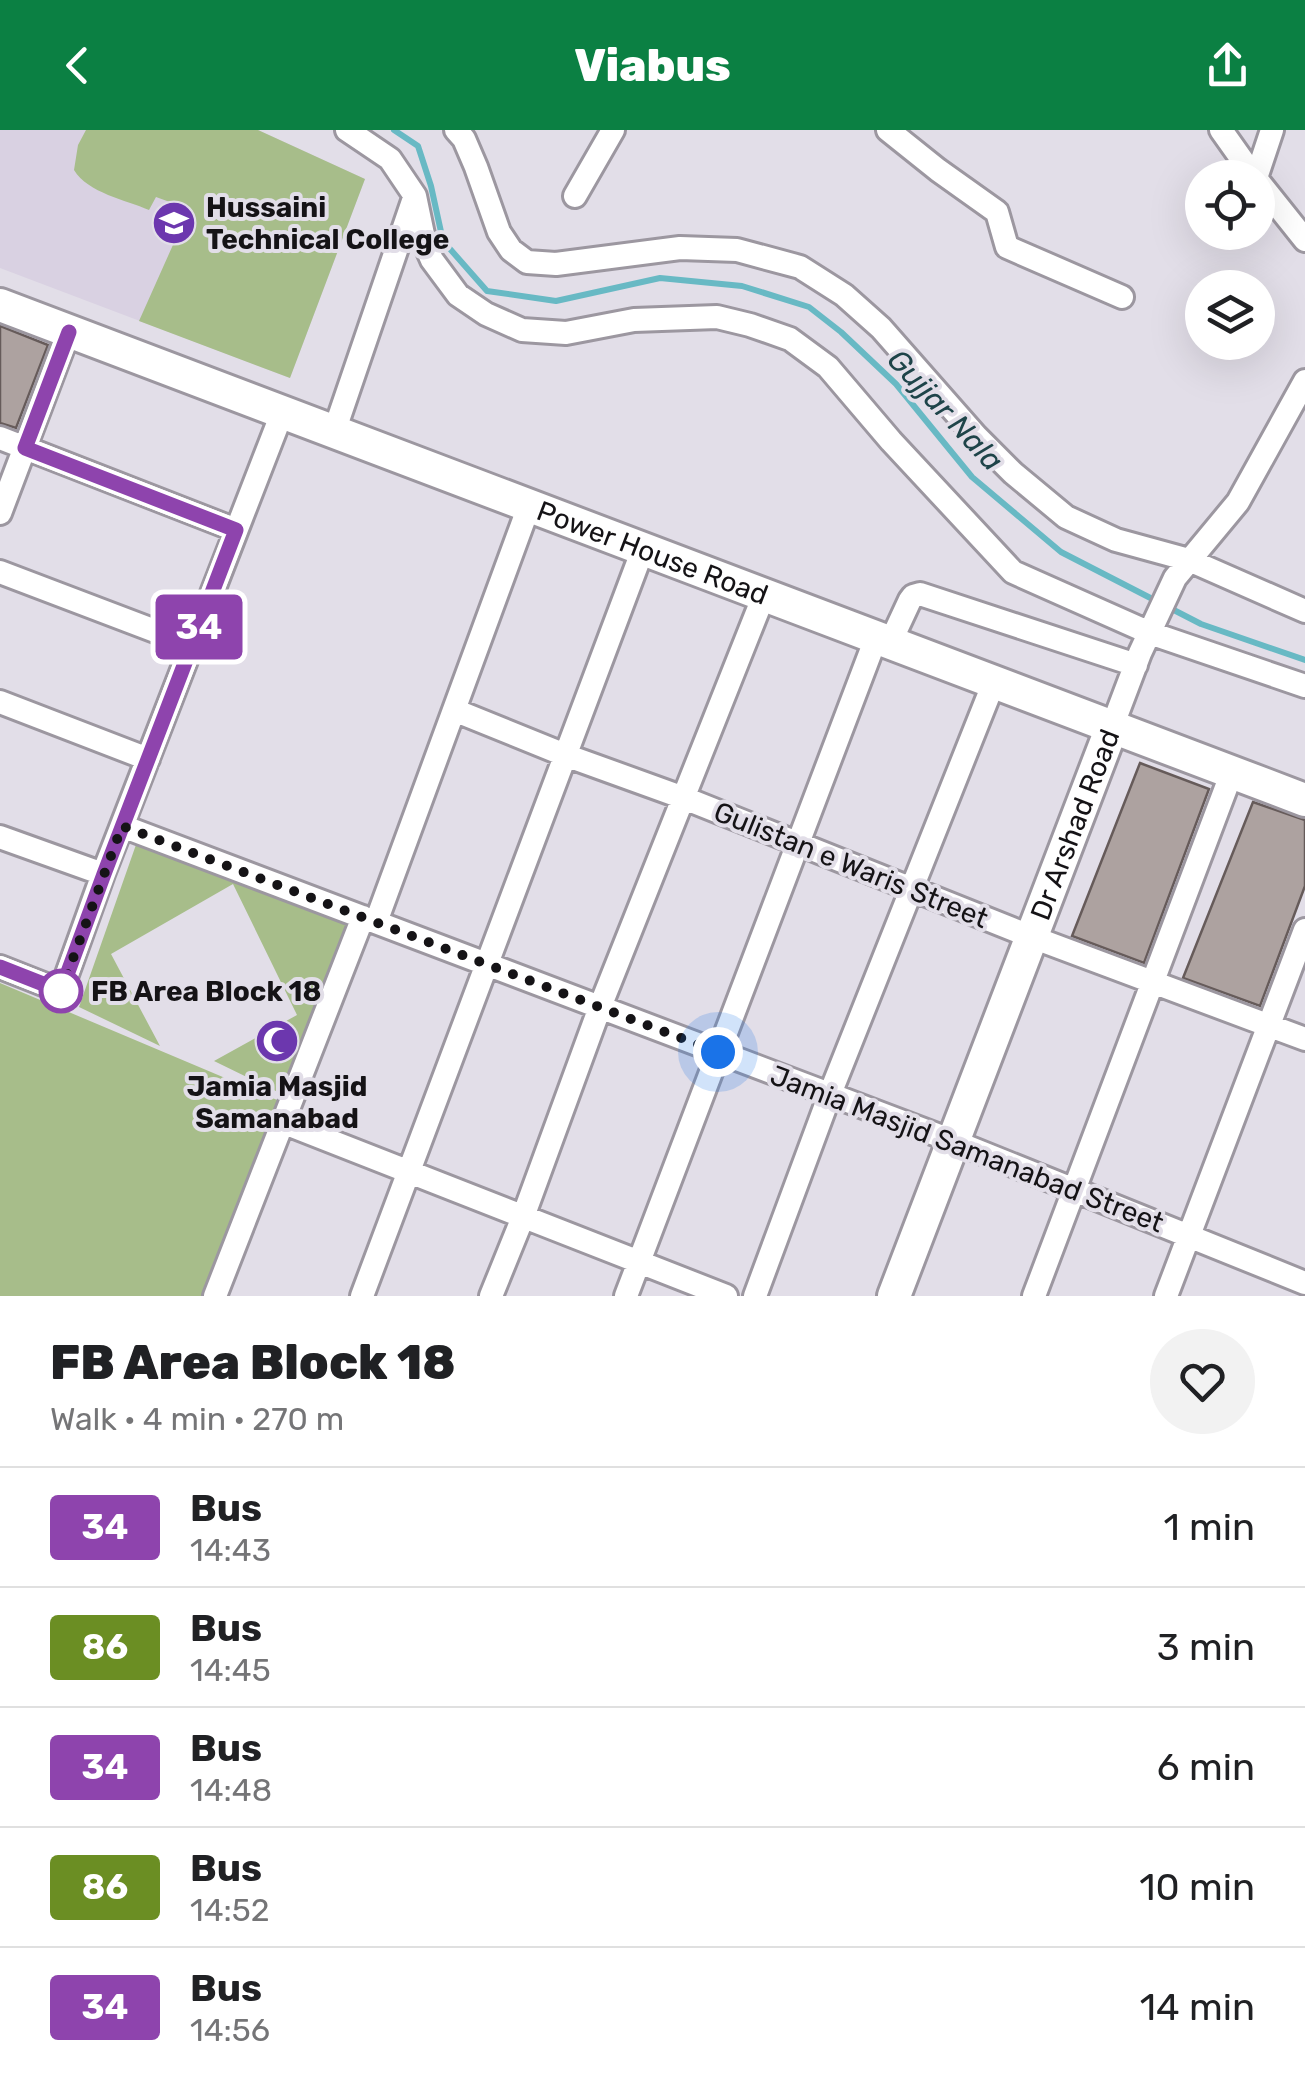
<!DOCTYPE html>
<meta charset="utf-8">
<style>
body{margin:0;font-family:Rubik,sans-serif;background:#f2f2f2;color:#202124;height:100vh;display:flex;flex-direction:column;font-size:38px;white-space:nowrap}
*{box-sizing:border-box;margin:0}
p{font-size:32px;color:#757577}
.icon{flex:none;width:55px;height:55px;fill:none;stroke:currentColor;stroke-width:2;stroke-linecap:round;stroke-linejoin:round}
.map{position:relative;height:1166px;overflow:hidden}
.details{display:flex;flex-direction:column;background:#fff;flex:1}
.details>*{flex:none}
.badge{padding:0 20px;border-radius:8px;font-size:35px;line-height:65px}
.fabs{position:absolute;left:1185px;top:30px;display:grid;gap:20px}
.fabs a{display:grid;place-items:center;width:90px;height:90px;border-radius:50%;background:#fff;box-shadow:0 10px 40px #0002;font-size:50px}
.you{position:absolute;width:50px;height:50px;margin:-25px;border:8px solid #fff;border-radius:50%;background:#1a73e8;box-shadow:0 0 0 15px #1a73e833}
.map>.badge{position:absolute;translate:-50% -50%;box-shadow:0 0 0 5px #fff}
.round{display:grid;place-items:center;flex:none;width:105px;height:105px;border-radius:52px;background:#f2f2f2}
.headline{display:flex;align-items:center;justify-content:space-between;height:170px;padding:0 50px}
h1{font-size:48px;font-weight:800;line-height:75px}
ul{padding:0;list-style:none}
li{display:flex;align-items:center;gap:30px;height:120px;padding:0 50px;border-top:2px solid #e0e0e0}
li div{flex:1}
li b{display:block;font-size:38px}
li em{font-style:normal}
li .badge{min-width:110px;font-weight:700;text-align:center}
header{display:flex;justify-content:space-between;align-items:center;height:130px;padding:0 50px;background:#0b8043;color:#fff;font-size:45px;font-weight:800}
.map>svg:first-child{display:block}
.built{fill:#d9d1e2}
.green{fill:#a7bd8a}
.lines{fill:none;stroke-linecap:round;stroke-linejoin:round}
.stream{stroke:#68b9c4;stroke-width:6}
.building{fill:#ada2a0;stroke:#665b5a;stroke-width:2.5}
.street-casing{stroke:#9c97a0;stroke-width:28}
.secondary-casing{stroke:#9c97a0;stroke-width:38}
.street{stroke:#fff;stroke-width:22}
.secondary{stroke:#fff;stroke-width:32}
.line-casing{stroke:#fff;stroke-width:22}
.line{stroke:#8e44ad;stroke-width:15}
.walk{stroke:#151316;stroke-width:10;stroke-dasharray:0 18}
.stop-dot{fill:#fff;stroke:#8e44ad;stroke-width:5}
.labels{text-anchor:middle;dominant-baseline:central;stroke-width:8;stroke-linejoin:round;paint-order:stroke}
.poi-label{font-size:28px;font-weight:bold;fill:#151316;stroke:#e2dee8;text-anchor:start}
.street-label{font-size:28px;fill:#151316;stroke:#e2dee8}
.stop-label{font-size:28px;font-weight:bold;fill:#151316;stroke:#e2dee8;text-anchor:start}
.water-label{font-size:30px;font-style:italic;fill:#1e4449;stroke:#e2dee8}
</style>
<header><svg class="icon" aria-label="back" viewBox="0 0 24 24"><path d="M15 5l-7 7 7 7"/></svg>Viabus<svg class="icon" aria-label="share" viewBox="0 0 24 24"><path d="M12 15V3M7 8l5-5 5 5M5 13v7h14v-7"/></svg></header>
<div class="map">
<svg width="1305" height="1166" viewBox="0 0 1305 1166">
<rect width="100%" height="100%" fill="#e2dee8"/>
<path class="built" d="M0 0H258L365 49 290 248 0 138Z"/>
<path class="green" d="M86 0H258L365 49 290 248 139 191 189 79 156 67 149 80C126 70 88 63 74 40L78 15Z
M138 709 356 789 282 964 214 931 297 885 233 754 111 824 160 916 79 877Z
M0 853 289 975 212 1166H0Z"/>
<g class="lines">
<path class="stream" d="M394 0 418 16 431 56 443 111 487 161 556 171 660 148 742 156 809 177 841 202 896 254 972 347 1061 422 1201 494 1305 530"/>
</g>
<path class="building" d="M0 196 48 215 16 298 0 293Z
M1140 633 1209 659 1144 833 1072 806Z
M1253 672 1305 690V756L1260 876 1183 848Z"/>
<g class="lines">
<g class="street-casing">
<path id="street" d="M347 0 390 29 415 66 425 114 432 130 458 165 486 184 522 200 566 203 634 190 717 187 750 195 790 209 828 237 891 311 1013 442 1150 503 1305 556
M456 0 464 9 476 37 499 102 511 120 527 132 556 134 680 118 737 120 800 137 844 165 881 198 976 306 1013 343 1066 387 1116 410 1189 430 1305 481
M888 0 938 40 997 82 1007 117 1122 167
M1221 0 1255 48
M1256 48 1272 0
M1258 51 1305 110
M575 66 613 0
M334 302 414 68
M0 308 236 400
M0 383 69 201
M0 442 192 515
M890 513 910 470 913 466 920 464 1136 535
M0 572 148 629
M454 580 565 625 684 668 1032 807 1305 909
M1112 597 1140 523 1175 448 1238 372 1305 251
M122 696 953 1011 1305 1153
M0 707 103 744
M376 792 529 376
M0 837 61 861 103 744 282 283
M282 992 726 1166
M215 1166 363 787
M362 1166 643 419
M491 1166 523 1087 600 877 764 465
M626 1166 876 508
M755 1166 830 964 994 552
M1034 1166 1232 642
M1166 1166 1305 800"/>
</g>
<g class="secondary-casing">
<g id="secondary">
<path id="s1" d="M0 175 1305 670"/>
<path id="s2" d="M894 1166 1112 597"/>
</g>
</g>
<use href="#street" class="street"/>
<use href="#secondary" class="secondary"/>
</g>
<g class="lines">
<g class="line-casing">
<path id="line" d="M0 837 61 861 104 744 236 400 25 318 69 202"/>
</g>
<use href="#line" class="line"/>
<path class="walk" d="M61 861 122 696 718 922"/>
</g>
<defs>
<g id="university-disc" transform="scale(2.25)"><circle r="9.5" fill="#6c37ae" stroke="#e2dee8"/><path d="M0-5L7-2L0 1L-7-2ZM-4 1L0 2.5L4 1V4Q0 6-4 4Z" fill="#fff"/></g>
<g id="mosque-disc" transform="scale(2.25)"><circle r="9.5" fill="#6c37ae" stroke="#e2dee8"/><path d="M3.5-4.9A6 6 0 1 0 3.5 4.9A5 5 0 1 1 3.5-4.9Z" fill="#fff"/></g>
</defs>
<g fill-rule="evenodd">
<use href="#university-disc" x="174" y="93"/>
<use href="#mosque-disc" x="277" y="911"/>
</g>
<circle class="stop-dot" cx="61" cy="861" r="20"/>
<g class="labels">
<g class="poi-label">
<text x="206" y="77">Hussaini<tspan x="206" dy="32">Technical College</tspan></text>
<text x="277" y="956" text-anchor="middle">Jamia Masjid<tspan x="277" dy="32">Samanabad</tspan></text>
</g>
<g class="street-label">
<text stroke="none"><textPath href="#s1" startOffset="698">Power House Road</textPath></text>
<text stroke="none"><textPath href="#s2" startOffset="505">Dr Arshad Road</textPath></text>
<text transform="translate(851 735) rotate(22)">Gulistan e Waris Street</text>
<text transform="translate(967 1019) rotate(21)">Jamia Masjid Samanabad Street</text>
</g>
<g class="stop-label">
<text x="91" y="861">FB Area Block 18</text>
</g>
<g class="water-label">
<text transform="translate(945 280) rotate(47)">Gujjar Nala</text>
</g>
</g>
</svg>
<div class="fabs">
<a><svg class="icon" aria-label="locate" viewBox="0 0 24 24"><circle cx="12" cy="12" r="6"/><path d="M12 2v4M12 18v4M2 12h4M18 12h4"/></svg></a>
<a><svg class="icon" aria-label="layers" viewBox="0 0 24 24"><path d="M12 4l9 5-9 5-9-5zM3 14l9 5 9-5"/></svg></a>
</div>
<div class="you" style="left:718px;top:922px"></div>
<b class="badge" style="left:199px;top:497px;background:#8e44ad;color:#fff">34</b>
</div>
<section class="details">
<div class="headline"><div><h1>FB Area Block 18</h1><p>Walk · 4 min · 270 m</p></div><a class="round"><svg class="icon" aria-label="heart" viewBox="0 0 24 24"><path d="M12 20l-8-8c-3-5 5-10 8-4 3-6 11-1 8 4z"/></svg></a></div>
<ul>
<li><span class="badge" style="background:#8e44ad;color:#fff">34</span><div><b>Bus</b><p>14:43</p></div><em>1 min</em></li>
<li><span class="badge" style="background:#6b8e23;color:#fff">86</span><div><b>Bus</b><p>14:45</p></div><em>3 min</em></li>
<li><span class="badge" style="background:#8e44ad;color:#fff">34</span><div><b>Bus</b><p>14:48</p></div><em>6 min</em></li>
<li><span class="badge" style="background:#6b8e23;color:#fff">86</span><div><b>Bus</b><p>14:52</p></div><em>10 min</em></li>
<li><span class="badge" style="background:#8e44ad;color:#fff">34</span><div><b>Bus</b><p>14:56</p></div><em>14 min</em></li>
</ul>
</section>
